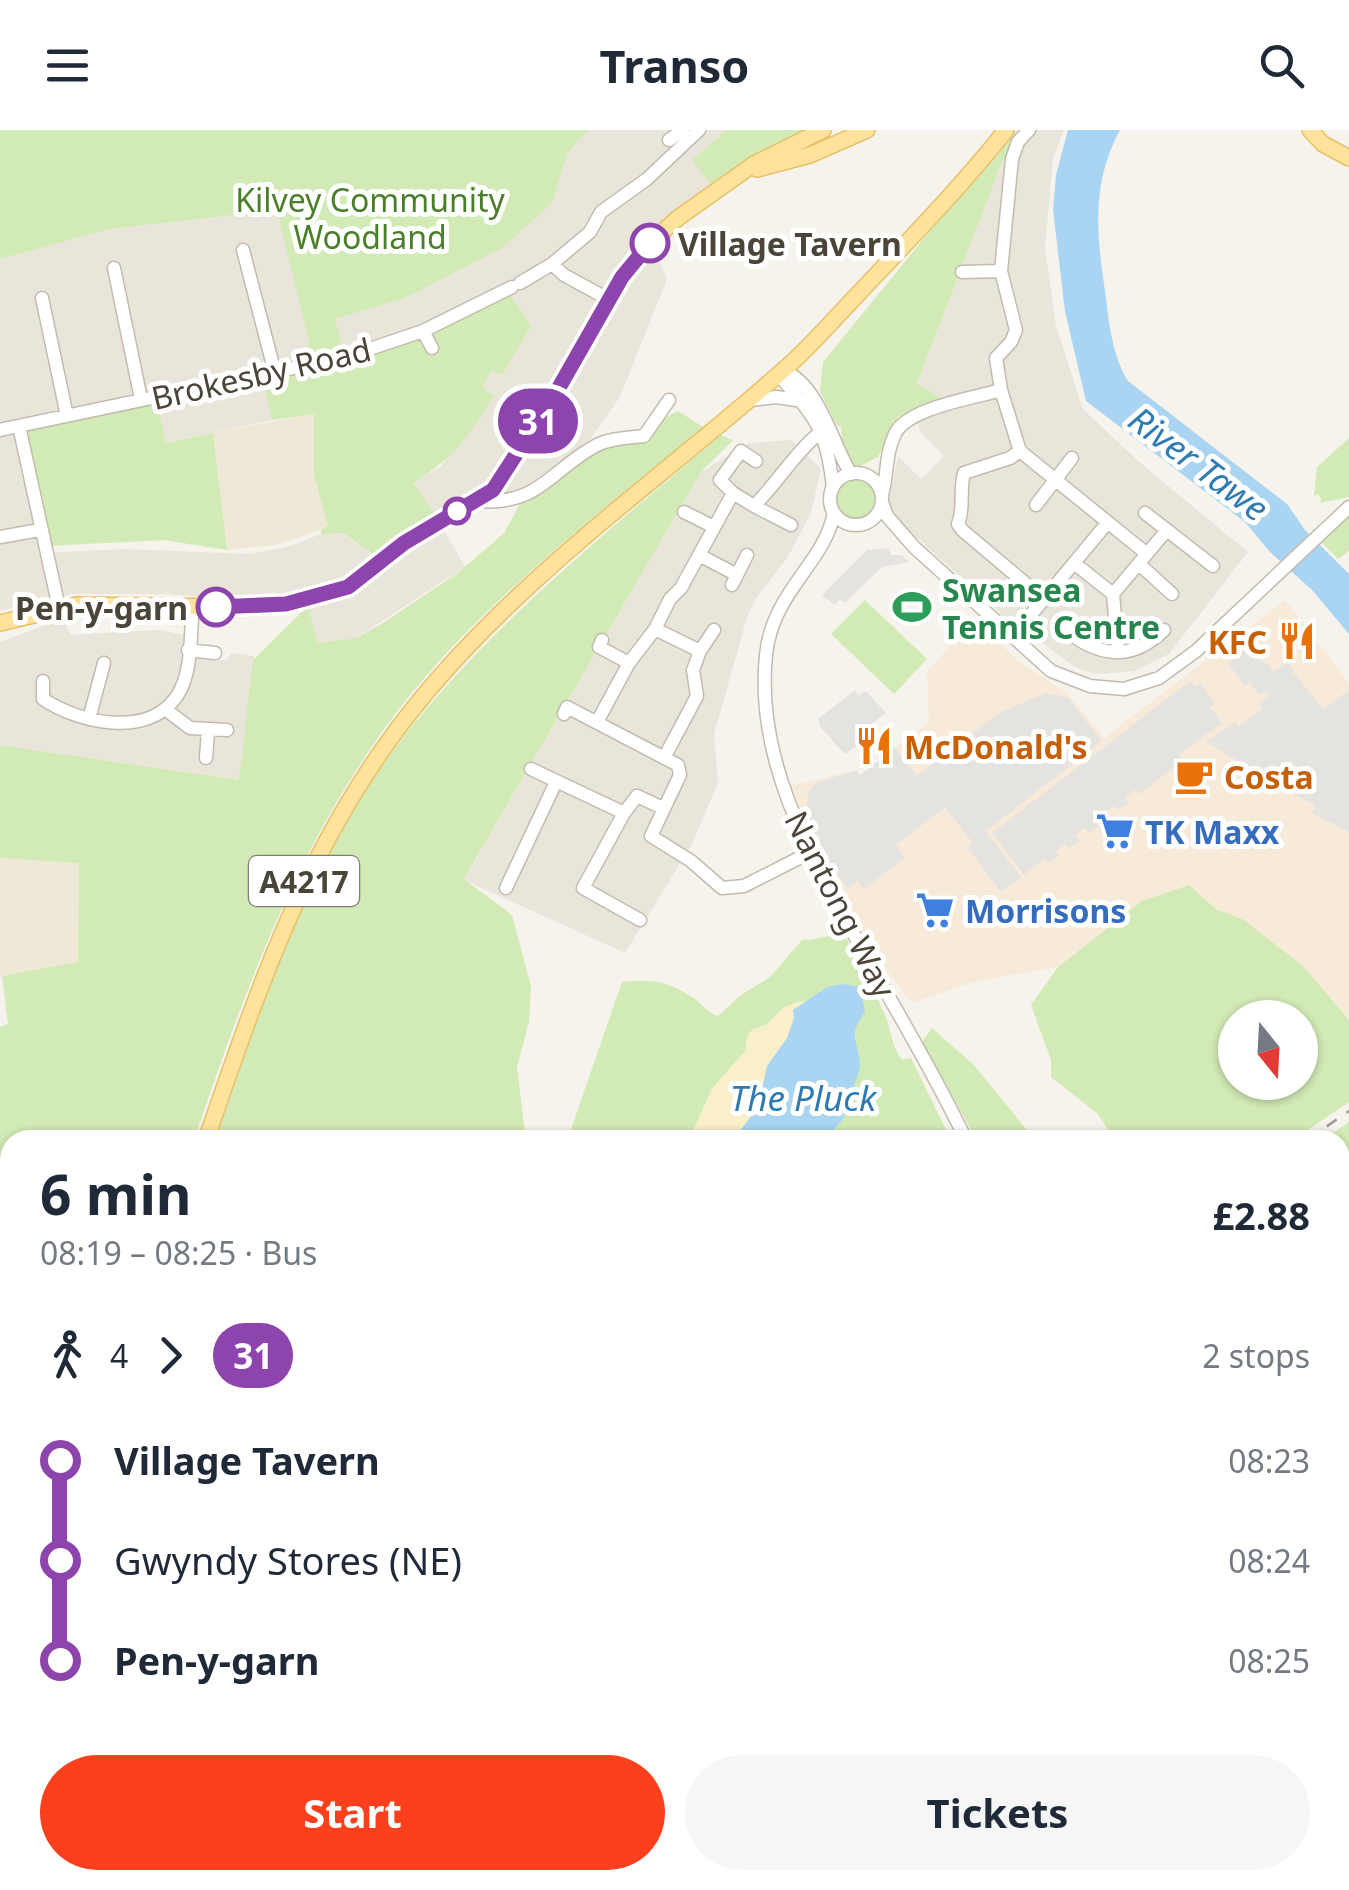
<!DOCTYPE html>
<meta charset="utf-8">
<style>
body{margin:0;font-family:"Noto Sans",sans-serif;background:#f6f6f7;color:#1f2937;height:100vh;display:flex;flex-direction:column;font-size:38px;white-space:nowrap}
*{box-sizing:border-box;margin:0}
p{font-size:32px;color:#747a83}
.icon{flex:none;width:55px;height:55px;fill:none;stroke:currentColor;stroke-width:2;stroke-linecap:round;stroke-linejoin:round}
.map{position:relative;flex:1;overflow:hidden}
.panel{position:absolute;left:0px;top:1000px;width:1350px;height:760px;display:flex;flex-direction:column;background:#fff;border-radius:30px 30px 0 0;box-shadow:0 2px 8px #0004}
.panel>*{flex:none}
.badge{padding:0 20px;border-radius:32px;font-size:35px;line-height:65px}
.needle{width:65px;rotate:162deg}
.fabs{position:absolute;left:1218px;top:870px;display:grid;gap:20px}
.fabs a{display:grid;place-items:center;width:100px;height:100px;border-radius:50%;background:#fff;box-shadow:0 2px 8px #0004;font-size:50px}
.map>.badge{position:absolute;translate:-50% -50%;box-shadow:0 0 0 5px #fff}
.legs{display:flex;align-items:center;gap:15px;height:110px;padding:0 40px;font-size:32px}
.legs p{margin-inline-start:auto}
.head{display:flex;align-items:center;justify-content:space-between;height:170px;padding:0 40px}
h1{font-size:55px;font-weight:700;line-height:75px}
.cta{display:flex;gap:20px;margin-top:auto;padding:20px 40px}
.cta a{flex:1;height:115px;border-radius:60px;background:#fc3f1d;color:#fff;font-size:40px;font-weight:700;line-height:115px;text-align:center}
.cta a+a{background:#f6f6f7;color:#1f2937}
ul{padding:0 40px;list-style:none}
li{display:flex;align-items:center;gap:35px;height:100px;font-size:38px}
li i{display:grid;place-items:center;width:15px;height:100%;margin:0 12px;background:currentColor}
li i::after{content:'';width:25px;height:25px;margin:-12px;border:8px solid;border-radius:50%;background:#fff}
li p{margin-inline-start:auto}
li:first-child i{background:linear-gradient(#0000 50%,currentColor 0)}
li:last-child i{background:linear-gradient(currentColor 50%,#0000 0)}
header{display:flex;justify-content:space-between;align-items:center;height:130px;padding:0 40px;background:#fff;font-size:45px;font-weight:700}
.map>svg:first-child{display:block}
.residential{fill:#eae5da}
.commercial{fill:#f7ead8}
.education{fill:#efe8d6}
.green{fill:#d2eab5;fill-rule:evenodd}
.sand{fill:#f9efc9}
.parking{fill:#e5e3e0}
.water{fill:#a9d4f2}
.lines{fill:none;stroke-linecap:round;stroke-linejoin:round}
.minor-casing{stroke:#c2bbae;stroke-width:15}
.major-casing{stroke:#e6c16a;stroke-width:18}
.minor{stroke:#fff;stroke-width:12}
.major{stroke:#ffe39c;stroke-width:15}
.rail{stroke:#9a9a9a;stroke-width:2.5;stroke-dasharray:12 12;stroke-linecap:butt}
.line-1-casing{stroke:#fff;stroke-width:22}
.line-1{stroke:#8e44ad;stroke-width:15}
.stop-1-dot{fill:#fff;stroke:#8e44ad;stroke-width:5}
.labels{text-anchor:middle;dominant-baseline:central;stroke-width:10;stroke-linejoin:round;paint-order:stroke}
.shield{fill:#fff;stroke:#817c74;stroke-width:2.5}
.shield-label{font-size:30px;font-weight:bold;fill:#4b4439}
.park-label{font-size:32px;fill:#4a7f2a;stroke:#fff}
.stop-label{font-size:32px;font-weight:bold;fill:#4b4439;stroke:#fff;text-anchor:start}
.street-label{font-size:32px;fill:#4b4439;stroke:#fff}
.leisure-label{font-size:32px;font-weight:bold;fill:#27864d;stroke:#fff;text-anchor:start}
.food-label{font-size:32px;font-weight:bold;fill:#c56008;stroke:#fff;text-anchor:start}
.shop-label{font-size:32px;font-weight:bold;fill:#366cbe;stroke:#fff;text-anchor:start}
.water-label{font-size:35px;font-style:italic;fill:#2e7ab2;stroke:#fff}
</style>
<header><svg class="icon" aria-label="menu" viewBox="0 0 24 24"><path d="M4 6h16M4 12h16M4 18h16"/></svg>Transo<svg class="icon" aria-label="search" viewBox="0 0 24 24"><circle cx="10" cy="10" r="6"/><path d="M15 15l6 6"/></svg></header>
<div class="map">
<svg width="1349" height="1760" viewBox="0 0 1349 1760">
<rect width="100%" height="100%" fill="#f6f3ec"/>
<path class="residential" d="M588 0H726L692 30 711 55 651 99 614 144 580 208 493 347 437 387 413 353 441 336 493 266 481 258 492 240 501 245 423 198 344 224 334 189 405 168 552 73 568 22Z
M1019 0H1064L1053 29 1045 118 1056 196 1083 279 1137 330 1248 422 1169 524 1135 541 1101 544 1088 542 1073 536 1039 510 1027 507 887 381 898 326 921 349 944 326 921 303 913 280 942 271 917 255 1002 32Z
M279 84 309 212 299 234 261 243 272 290 166 313 156 263 42 423 124 419 250 424 287 417 321 404 342 403 378 428 355 449 337 456 275 467 248 471 167 464H72L0 481V129L110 99 234 85Z
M654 118 667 149 620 267 591 308 533 356 496 369 622 158Z
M791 310 821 339 811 383 788 427 757 467 747 487 714 605 718 653 692 714 625 823 464 750 701 342 749 313Z
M443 398 465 437 356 508 318 513 308 476 358 460 404 422Z
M64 488 70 505 157 500 186 505 185 528 227 530 231 523 254 526 240 650 0 615V512Z"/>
<path class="commercial" d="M1285 470 1349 553V890L1304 837 1244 791 1216 779 1189 755 1142 771 1058 837 973 852 912 873 880 832 852 785 811 713 789 656 857 640 859 646 929 592 927 542 974 488 1017 530 1068 564 1104 608Z
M1340 1090 1349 1098V1760H304L312 1750H1340Z"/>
<path class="education" d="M314 283V345L329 397 276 415 227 420 213 303Z
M0 728 79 732 78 832 0 847Z"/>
<path class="green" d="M0 0H588L568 22 552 73 502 118 405 168 335 189 344 224 299 234 309 212 278 84 234 85 110 99 0 129Z
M726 0H807L711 55 692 30Z
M1019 0 1002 32 917 254 944 270 898 287 878 327 858 337 851 335 842 312 841 297 836 295 820 261 823 232 1005 9Z
M508 161 531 196 502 245 492 240 482 257 494 266C469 306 454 328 413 353L437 387 378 428 343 403 321 404V400L328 396 314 345V284L272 290 262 248 347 228Z
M157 271 166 313 213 303 227 420 163 410 47 416 23 300Z
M678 281 703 297C592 389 470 480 384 599 294 724 243 865 194 1010H10V1547L0 1575V897L8 894 2 846 78 832 79 733 0 728V615L239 650 253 530 308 476 318 513 356 508 383 493 459 442 504 403 525 365 592 317 644 306 654 293Z
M721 305 733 310 701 342 464 749 512 785 531 856 529 892 517 937 525 1003 569 1005 622 852C653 849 665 850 692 867 702 873 706 883 718 886L741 865 770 847 802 810C817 811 831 803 845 806 859 832 873 858 885 885 891 900 892 917 902 930L911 928 951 1010H825C843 987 850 986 854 956 855 948 861 941 860 933 858 918 853 910 856 894L827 857 806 871 783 878 766 895 752 900 747 907 746 920 712 959 689 1010H215C254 898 291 785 352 682 444 530 588 419 721 305Z
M1349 308V367L1320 373 1321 368 1318 364 1314 366 1317 337Z
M836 368a20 20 0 1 1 40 0a20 20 0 1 1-40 0Z
M1349 385V421L1338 429 1320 411Z
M865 470 927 529 894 564 831 504Z
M1189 755 1216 779 1244 790 1304 837 1349 890V972L1293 1010H1114L1098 984 1051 947V930L1031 875 1058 837 1142 771ZM1235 888H1300V952H1235Z
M932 898 974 935 1035 1010H977L922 912Z
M1349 992V1098L1340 1090V1010H1323Z
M10 1606V1750H262L254 1760H0V1635Z"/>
<path class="sand" d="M800 871H806L793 880C797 906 771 931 762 954 759 961 760 970 758 978 753 990 741 1000 733 1010H689L712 959 746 920 747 907 752 900 766 895 783 878Z"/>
<path class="parking" d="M889 418 891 425H902L909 432 882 437 845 473 840 469 834 475 822 465 867 420Z
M1253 515 1263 533 1266 532 1274 542 1287 532 1293 540V546L1296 545 1323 579 1349 560V702L1312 683 1315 676 1206 612 1235 592 1239 596 1263 578 1259 573 1268 566 1266 561 1259 565 1250 552 1245 556 1228 533Z
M1190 551 1195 557 1200 553 1215 573 1210 577 1222 593 1179 625 1183 631 1139 664 1135 660 1125 667 1128 673 1119 680 1114 676 1095 690 1098 696 1089 703 1084 698 1075 706 1079 711 1069 718 1065 714 1056 721 1059 726 1050 733 1045 729 1024 745 992 703Z
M855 560 858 566 866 561 886 583 869 596 873 605 845 624 820 597 818 589Z
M1046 563 1068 568 1102 611 986 701 1021 747 1001 762 967 717 972 712 945 677 896 715 905 728 864 759 857 751 848 759 831 736 806 684 808 662 816 653 857 640 859 646 895 618 917 646 999 583Z
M1349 1193V1382L1340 1379V1199Z"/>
<path class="water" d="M1068 0H1120C1090 55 1097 108 1106 168 1109 195 1113 227 1128 251L1287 374 1305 400 1349 444V504L1312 460 1269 421 1245 392 1086 271 1065 181 1053 80 1056 45Z
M843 854 860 857 865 882C847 906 858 908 860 934 861 942 855 949 854 957 850 986 843 988 825 1010H733L758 977 767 936 787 908 794 888 793 880 827 857Z"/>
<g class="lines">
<g class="minor-casing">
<path id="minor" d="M1029 0 1018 12 1012 29 1001 141 1016 200 1011 212 996 228 1001 260 1020 321 1147 424
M669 10 683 0
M243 120 275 243
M552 134 590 102 601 82 647 49 699 0
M114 138 141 269
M962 142 1001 141
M520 153 552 134 564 145 608 169
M42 168 67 286
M423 201 432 218
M783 241 784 251C819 292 827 303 833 358
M783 241C818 252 833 316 851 344
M750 270 777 267 802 271
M19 296 59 478
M0 300 346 227 423 201 512 157
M1020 321 1010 328 964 343C959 361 965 376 958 394L962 400 1044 469
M830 369a26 26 0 1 1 52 0a26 26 0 1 1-52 0Z
M733 363 720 350 741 321 756 331
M882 365C888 344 885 324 895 304 907 278 974 268 1001 260
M478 371C540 376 551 339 597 315 611 308 628 308 644 306L669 270
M882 372 887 386 914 417 1051 541 1090 556 1124 559 1159 548 1196 521 1349 377
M1036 375 1072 328
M754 376 791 395
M684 382 714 397
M834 383C824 434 772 462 766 525 755 628 809 723 857 810 893 876 934 942 966 1010
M1145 383 1213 436
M0 407 39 400
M699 425 737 445
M1074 433 1113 464
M1139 434 1172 464
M732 455 747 425
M1113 464 1167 400
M1113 464 1118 522
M1025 492 1108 392
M1062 498C1096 525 1129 534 1164 500
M655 499 700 521 714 500
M602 510 599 517 629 533
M188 520 215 523
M43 551V569C79 593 148 609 177 566 193 542 190 503 193 475
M165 579 190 598 227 600
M564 584 567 577 678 635 680 645 651 706 691 731 722 758 744 756 809 723
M89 589 104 533
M597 592 629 533 655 499 670 469 681 458 733 363 754 376C778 352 796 321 822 301
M206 628 208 601
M664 628 697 566 693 540 700 521
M531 639 624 683 637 666 663 678
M624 683 583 758 640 790
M506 758 556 652
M1340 1543 1349 1535
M376 1750 387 1760
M690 1760 701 1750
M1192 1760 1196 1750"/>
</g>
<g class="major-casing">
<path id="major" d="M1310 0 1323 14 1349 28
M757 39 810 25 867 0
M0 493 76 475 229 477 286 473 354 454 403 413 493 360 557 261 621 147 650 113 678 88 754 34 823 0
M206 1010C256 866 298 738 388 612 492 466 646 361 779 244 808 220 833 190 859 163 909 110 961 57 1006 0
M0 1607 10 1579"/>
</g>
<use href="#minor" class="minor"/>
<use href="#major" class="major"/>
<path class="rail" d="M1307 1010 1349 981
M271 1760 279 1750"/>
</g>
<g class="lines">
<g class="line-1-casing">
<path id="line-1" d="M216 477 286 474 348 457 404 413 493 360 557 261 622 147 650 113"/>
</g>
<use href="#line-1" class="line-1"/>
</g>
<defs>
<g id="stadium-bare" transform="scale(3)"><path d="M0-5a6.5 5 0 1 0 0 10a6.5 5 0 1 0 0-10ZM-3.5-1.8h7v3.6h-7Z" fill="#2e9e5b" stroke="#fff" stroke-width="2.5" paint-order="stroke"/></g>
<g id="restaurant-bare" transform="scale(3)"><path d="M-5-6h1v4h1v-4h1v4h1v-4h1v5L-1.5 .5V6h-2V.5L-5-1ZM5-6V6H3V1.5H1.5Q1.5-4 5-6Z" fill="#e8710a" stroke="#fff" stroke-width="2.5" paint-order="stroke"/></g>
<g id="cafe-bare" transform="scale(3)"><path d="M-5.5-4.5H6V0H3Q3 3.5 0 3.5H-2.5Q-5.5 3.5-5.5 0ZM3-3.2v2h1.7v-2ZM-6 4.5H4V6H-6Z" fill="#e8710a" stroke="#fff" stroke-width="2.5" paint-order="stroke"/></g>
<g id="supermarket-bare" transform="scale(3)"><path d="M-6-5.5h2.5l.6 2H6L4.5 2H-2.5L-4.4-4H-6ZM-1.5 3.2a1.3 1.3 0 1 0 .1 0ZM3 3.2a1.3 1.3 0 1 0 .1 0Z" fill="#3f7fe0" stroke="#fff" stroke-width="2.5" paint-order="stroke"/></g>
</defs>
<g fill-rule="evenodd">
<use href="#stadium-bare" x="912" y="477"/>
<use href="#restaurant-bare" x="1297" y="511"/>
<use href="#restaurant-bare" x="874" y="616"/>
<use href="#cafe-bare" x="1194" y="646"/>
<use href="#supermarket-bare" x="1115" y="701"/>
<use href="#supermarket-bare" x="935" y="780"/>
</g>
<g class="stop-1-dot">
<circle cx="650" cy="113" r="18"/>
<circle cx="457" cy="381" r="12"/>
<circle cx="216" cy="477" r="18"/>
</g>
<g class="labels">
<rect class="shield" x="249" y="726" width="110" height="50" rx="8"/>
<g class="shield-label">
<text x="304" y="751">A4217</text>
</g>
<g class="park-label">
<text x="370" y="69">Kilvey Community<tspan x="370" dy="37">Woodland</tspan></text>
</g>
<g class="stop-label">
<text x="678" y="113">Village Tavern</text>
<text x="188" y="477" text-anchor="end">Pen-y-garn</text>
</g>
<g class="street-label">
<text transform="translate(261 243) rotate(-13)">Brokesby Road</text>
<text transform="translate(841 774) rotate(63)">Nantong Way</text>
</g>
<g class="leisure-label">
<text x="942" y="459">Swansea<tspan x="942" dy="37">Tennis Centre</tspan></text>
</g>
<g class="food-label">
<text x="1267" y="511" text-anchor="end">KFC</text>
<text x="904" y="616">McDonald's</text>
<text x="1224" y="646">Costa</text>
</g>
<g class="shop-label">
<text x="1145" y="701">TK Maxx</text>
<text x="965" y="780">Morrisons</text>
</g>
<g class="water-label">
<text transform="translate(1199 333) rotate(37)">River Tawe</text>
<text x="803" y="967">The Pluck</text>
</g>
</g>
</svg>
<div class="fabs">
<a><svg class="needle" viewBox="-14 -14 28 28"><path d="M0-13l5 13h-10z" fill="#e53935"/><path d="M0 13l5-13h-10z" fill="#747a83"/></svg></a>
</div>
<b class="badge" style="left:538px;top:291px;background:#8e44ad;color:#fff">31</b>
<section class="panel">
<div class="head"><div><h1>6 min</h1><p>08:19 – 08:25 · Bus</p></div><b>£2.88</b></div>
<div class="legs"><svg class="icon" aria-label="walk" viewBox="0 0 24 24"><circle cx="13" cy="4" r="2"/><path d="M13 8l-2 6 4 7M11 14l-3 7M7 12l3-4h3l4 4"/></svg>4<svg class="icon" aria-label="forward" viewBox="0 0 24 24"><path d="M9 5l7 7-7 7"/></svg><b class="badge" style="background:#8e44ad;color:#fff">31</b><p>2 stops</p></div>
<ul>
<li><i style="color:#8e44ad"></i><b>Village Tavern</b><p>08:23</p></li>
<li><i style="color:#8e44ad"></i><span>Gwyndy Stores (NE)</span><p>08:24</p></li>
<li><i style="color:#8e44ad"></i><b>Pen-y-garn</b><p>08:25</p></li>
</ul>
<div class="cta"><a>Start</a><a>Tickets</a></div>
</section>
</div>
